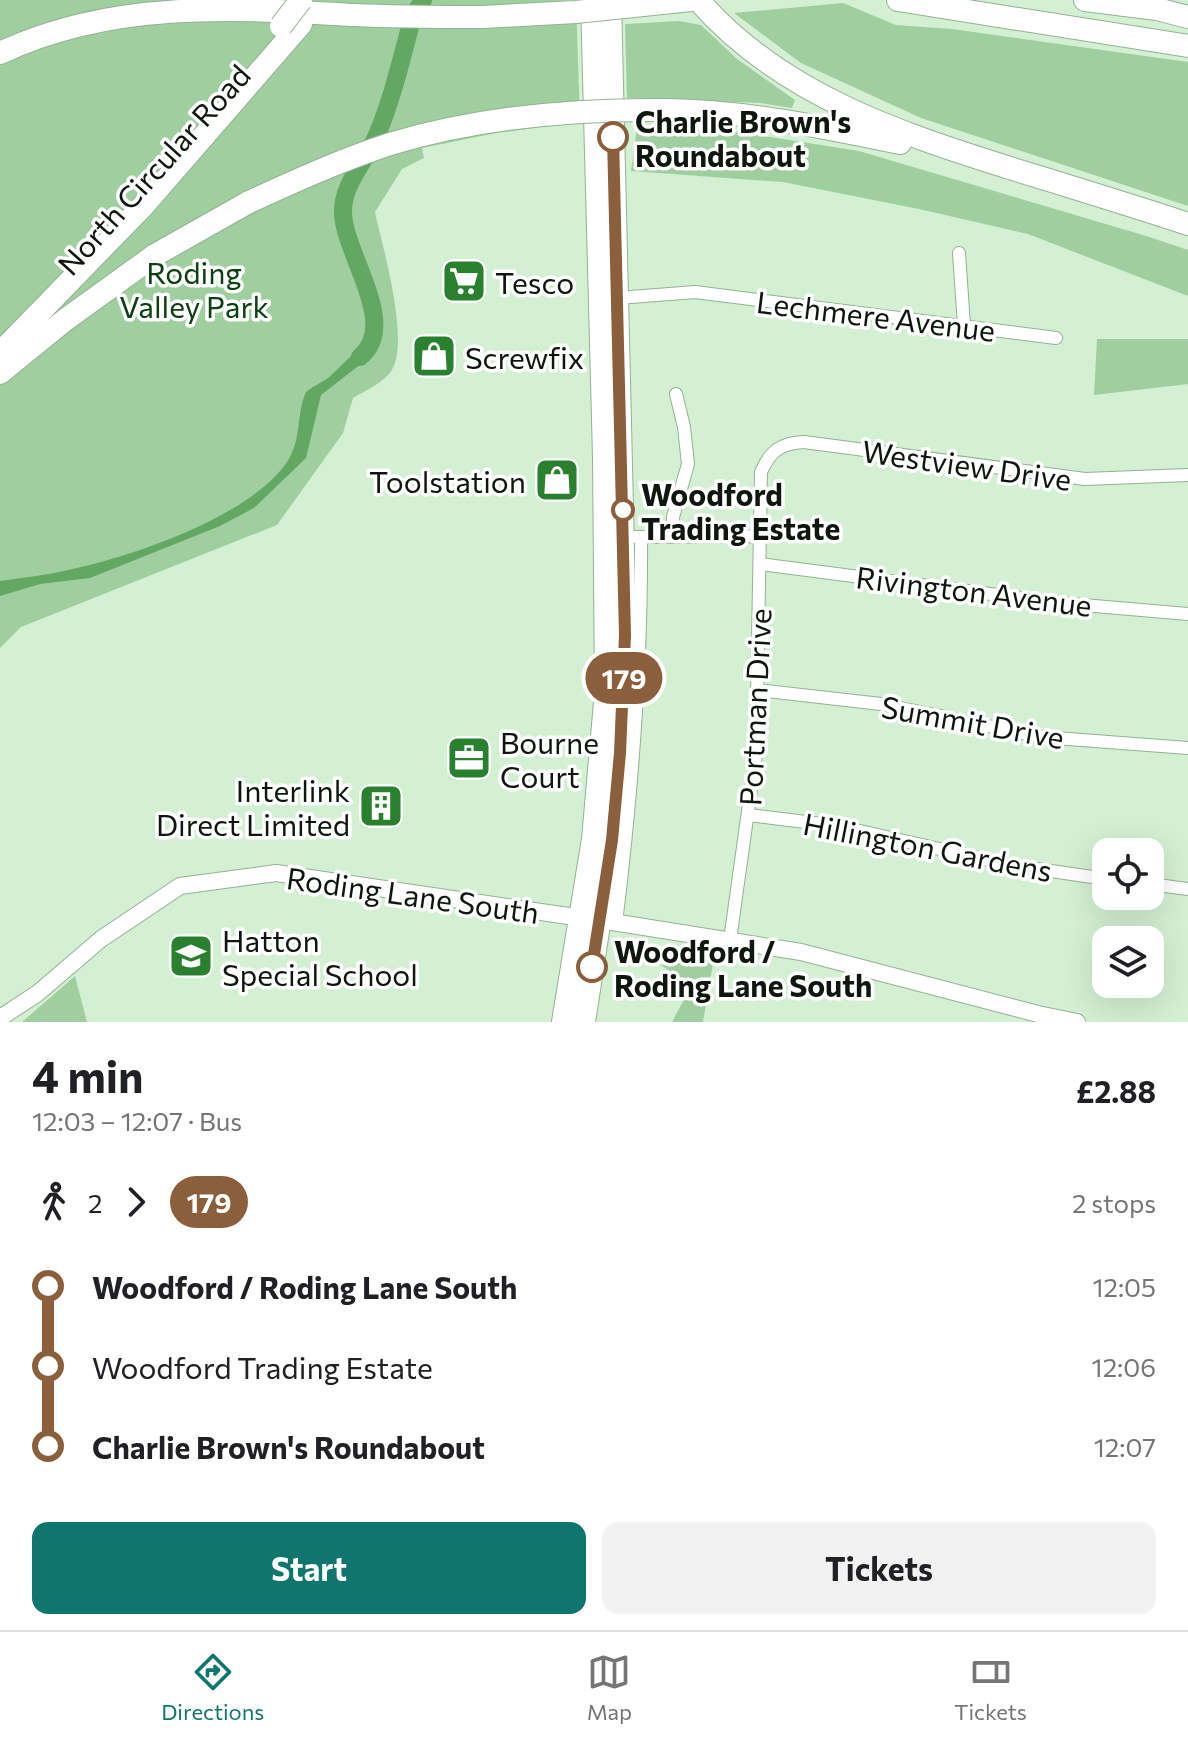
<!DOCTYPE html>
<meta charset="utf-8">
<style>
body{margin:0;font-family:Commissioner,sans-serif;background:#f2f2f2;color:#202124;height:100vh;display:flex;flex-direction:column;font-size:30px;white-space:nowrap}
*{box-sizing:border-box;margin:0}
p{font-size:26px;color:#757577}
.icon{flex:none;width:44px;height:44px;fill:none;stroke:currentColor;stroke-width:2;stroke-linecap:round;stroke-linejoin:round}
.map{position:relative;height:1022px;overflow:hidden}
.sheet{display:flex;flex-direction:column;background:#fff;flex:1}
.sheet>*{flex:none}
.badge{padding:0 16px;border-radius:26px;font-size:28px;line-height:52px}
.fabs{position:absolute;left:1092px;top:838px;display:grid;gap:16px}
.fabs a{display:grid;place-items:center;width:72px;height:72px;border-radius:16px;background:#fff;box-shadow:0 8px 32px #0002;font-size:40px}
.map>.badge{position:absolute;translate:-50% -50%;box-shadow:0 0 0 4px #fff}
.legs{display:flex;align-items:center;gap:12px;height:88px;padding:0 32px;font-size:26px}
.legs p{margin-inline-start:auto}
.overview{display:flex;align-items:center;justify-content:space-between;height:136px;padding:0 32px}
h1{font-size:44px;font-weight:700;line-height:60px}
.button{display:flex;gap:16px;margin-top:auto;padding:16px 32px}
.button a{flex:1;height:92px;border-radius:16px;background:#0f766e;color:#fff;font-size:32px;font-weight:700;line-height:92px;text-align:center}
.button a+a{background:#f2f2f2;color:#202124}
ul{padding:0 32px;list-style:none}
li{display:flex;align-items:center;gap:28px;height:80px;font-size:30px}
li i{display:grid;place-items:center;width:12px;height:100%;margin:0 10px;background:currentColor}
li i::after{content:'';width:20px;height:20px;margin:-10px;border:6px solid;border-radius:50%;background:#fff}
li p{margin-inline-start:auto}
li:first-child i{background:linear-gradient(#0000 50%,currentColor 0)}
li:last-child i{background:linear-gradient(currentColor 50%,#0000 0)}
.tab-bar{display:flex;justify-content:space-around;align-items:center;height:112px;border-top:2px solid #e0e0e0;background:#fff;font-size:22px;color:#757577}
.tab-bar a{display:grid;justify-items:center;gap:4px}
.tab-bar .on{color:#0f766e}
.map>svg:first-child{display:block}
.green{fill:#9fcf9e}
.water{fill:#62a863}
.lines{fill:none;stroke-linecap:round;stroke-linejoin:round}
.river{stroke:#62a863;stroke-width:18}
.street-casing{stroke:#95b195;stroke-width:14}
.secondary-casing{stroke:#95b195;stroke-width:18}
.highway-casing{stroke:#95b195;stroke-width:24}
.street{stroke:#fff;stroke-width:12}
.secondary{stroke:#fff;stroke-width:16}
.highway{stroke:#fff;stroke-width:22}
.highway-bridge-casing{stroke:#95b195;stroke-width:24;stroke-linecap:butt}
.highway-bridge{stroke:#fff;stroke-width:22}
.line-1-casing{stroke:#fff;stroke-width:18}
.line-1{stroke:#8b5e3c;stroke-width:12}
.stop-1-dot{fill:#fff;stroke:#8b5e3c;stroke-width:4}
.labels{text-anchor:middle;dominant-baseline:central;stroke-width:7;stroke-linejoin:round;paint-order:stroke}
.stop-label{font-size:30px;font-weight:bold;fill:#0d170d;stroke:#fff;text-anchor:start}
.street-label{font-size:30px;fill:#0d170d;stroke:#fff}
.park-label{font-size:30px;fill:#0d4011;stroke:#fff}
.poi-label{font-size:30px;fill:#0d170d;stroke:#fff;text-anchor:start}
</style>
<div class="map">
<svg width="1188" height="1022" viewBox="0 0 1188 1022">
<rect width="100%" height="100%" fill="#d3f0d2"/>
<path class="green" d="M0 0H576L580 122 496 133 422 148 424 158 402 169 375 212C382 246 413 348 389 374 380 384 365 391 353 398L343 433 277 525 21 627 0 648Z
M843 3 896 25 952 29 1188 62V206L921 118 801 63 734 13Z
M679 21 701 25 737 59 795 100 792 108 761 103 627 98 625 24Z
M637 128 732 131 859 151 1143 235 1188 250V296L1028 234 919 209 783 182 631 171Z
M1097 339H1188V384L1094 395Z
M700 943 716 946 703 1022H672L688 992 676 989 682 981 661 965 686 962Z
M75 976 87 1022H22Z"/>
<path class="water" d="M383 335 370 357 321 395 306 458 254 508 220 526 90 578 40 584 0 596V581C12 579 24 578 36 576 107 566 246 522 287 462 302 440 296 414 306 392 313 386 321 383 328 378 346 363 361 341 383 335Z"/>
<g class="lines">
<path class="river" d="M360 357C400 325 344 254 343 213 342 184 366 161 377 135 393 97 402 56 413 16L423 0"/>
<g class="street-casing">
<path id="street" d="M959 253 964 325
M618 298 695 292 1056 338
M635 537 760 536
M674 537 673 517 688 464 684 427 676 394
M760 564 1060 603 1188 614
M758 690 881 704 1042 737 1188 748
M749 815 838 826 1010 865 1106 879
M1150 884 1188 889
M616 923C632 794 642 667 641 537
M730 940 756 754 761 472C770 451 781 443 804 442L1085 479 1188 475"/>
</g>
<g class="secondary-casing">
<path id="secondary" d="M600 920 801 952 1038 1014 1077 1022
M0 1018 38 993 101 939 180 886 276 873 582 918"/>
</g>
<g class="highway-casing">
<path id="highway" d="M698 0C780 94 898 133 1013 169 1071 187 1130 205 1188 224
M898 0 1188 46
M1085 0 1157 9 1188 17
M0 53C112 0 233 8 354 15 396 17 439 17 482 17
M667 110C745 111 823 127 900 143
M0 353 144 205 301 24
M0 373 65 320 155 255 249 202
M563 1022 593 839 606 691 604 457 592 0
M584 1022 612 840 620 753 625 635 610 0"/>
</g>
<use href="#street" class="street"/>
<use href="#secondary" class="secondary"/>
<use href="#highway" class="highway"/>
<g class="highway-bridge-casing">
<path id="highway-bridge" d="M482 17 576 12 691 0
M281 26 301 0
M249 202C295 181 341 160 390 144 479 117 574 109 667 110"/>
</g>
<use href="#highway-bridge" class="highway-bridge"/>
</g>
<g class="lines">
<g class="line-1-casing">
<path id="line-1" d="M592 967 612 840 620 753 625 635 613 137"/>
</g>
<use href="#line-1" class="line-1"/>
</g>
<defs>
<g id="supermarket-square" transform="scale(2.3)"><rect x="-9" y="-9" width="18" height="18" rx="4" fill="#298130" stroke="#fff"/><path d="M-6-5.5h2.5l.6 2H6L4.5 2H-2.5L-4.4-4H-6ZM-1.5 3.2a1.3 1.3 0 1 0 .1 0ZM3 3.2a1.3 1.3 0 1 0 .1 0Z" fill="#fff"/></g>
<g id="shop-square" transform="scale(2.3)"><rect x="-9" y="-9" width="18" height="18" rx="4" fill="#298130" stroke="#fff"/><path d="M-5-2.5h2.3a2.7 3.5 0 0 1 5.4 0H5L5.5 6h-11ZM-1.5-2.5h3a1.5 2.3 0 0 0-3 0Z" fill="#fff"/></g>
<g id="office-square" transform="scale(2.3)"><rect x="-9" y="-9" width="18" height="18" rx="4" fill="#298130" stroke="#fff"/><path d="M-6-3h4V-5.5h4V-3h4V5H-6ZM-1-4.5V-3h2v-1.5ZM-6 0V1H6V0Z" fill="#fff"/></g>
<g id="building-square" transform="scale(2.3)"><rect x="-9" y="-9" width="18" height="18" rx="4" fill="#298130" stroke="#fff"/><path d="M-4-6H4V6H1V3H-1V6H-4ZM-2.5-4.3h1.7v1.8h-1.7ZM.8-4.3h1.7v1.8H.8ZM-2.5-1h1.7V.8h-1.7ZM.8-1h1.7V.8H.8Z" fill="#fff"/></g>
<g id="school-square" transform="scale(2.3)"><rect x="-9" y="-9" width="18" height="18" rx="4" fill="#298130" stroke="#fff"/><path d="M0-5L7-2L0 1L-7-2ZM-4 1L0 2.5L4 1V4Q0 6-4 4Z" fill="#fff"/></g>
</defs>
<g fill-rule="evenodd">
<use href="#supermarket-square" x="464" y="281"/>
<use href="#shop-square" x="434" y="356"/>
<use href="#shop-square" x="557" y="480"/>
<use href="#office-square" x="469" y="758"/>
<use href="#building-square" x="381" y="806"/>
<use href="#school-square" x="191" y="956"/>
</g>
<g class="stop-1-dot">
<circle cx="613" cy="137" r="14"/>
<circle cx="623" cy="510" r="10"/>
<circle cx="592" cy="967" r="14"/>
</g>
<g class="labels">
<g class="stop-label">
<text x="635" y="120">Charlie Brown's<tspan x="635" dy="34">Roundabout</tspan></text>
<text x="641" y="493">Woodford<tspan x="641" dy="34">Trading Estate</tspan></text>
<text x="614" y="950">Woodford /<tspan x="614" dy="34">Roding Lane South</tspan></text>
</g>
<g class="street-label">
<text transform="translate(153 169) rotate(-48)">North Circular Road</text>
<text transform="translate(876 315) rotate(7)">Lechmere Avenue</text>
<text transform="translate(967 464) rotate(8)">Westview Drive</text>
<text transform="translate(974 590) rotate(7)">Rivington Avenue</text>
<text transform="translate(754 707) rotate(-87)">Portman Drive</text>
<text transform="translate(973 721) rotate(10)">Summit Drive</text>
<text transform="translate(928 846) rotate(11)">Hillington Gardens</text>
<text transform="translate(413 894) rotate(8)">Roding Lane South</text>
</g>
<g class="park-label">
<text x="194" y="271">Roding<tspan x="194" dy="34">Valley Park</tspan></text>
</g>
<g class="poi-label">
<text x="495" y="281">Tesco</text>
<text x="465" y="356">Screwfix</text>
<text x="526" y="480" text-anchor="end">Toolstation</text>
<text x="500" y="741">Bourne<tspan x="500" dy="34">Court</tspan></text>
<text x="350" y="789" text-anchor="end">Interlink<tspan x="350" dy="34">Direct Limited</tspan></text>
<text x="222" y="939">Hatton<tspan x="222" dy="34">Special School</tspan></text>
</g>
</g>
</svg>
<div class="fabs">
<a><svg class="icon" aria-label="locate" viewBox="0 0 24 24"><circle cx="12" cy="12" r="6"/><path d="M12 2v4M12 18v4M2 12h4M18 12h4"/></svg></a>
<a><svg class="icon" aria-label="layers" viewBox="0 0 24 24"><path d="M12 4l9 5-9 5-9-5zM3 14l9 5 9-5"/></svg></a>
</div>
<b class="badge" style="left:624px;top:678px;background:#8b5e3c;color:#fff">179</b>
</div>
<section class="sheet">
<div class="overview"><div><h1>4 min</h1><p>12:03 – 12:07 · Bus</p></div><b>£2.88</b></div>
<div class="legs"><svg class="icon" aria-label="walk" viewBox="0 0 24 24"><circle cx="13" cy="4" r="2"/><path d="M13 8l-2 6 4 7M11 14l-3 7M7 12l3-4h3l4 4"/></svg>2<svg class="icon" aria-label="forward" viewBox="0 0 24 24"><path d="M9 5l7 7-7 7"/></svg><b class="badge" style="background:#8b5e3c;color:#fff">179</b><p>2 stops</p></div>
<ul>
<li><i style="color:#8b5e3c"></i><b>Woodford / Roding Lane South</b><p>12:05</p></li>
<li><i style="color:#8b5e3c"></i><span>Woodford Trading Estate</span><p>12:06</p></li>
<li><i style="color:#8b5e3c"></i><b>Charlie Brown's Roundabout</b><p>12:07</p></li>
</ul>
<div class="button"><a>Start</a><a>Tickets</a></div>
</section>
<nav class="tab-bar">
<a class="on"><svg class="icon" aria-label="directions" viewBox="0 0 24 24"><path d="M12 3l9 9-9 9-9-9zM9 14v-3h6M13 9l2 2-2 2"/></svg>Directions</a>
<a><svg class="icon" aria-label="map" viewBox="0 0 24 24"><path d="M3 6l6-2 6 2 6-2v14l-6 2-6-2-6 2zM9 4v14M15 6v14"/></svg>Map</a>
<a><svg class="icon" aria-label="tickets" viewBox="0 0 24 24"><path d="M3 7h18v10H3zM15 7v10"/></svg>Tickets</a>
</nav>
